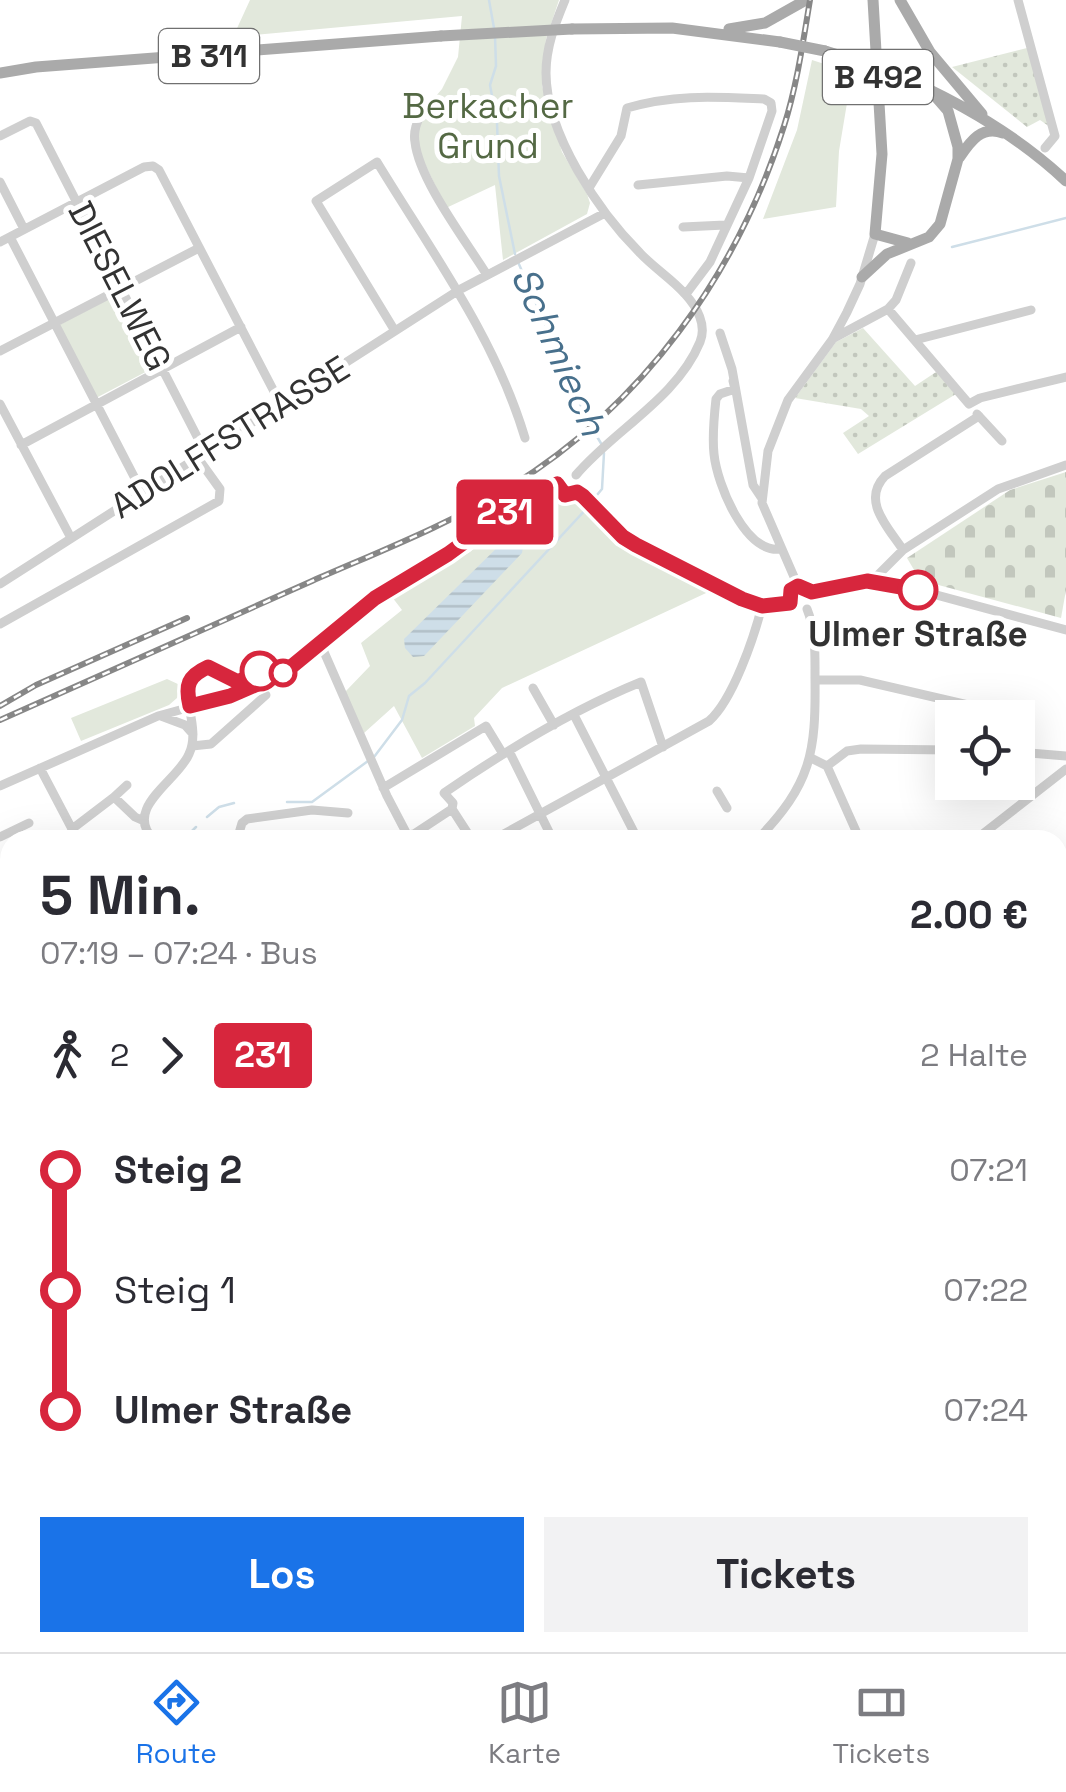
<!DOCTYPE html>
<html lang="de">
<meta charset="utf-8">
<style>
body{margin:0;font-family:"Space Grotesk",sans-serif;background:#f2f2f3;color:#2b2b33;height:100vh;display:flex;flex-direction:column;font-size:38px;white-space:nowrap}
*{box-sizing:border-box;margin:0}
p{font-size:32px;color:#7c7c81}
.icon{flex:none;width:55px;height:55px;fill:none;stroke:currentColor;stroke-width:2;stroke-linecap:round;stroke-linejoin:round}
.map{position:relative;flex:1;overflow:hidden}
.drawer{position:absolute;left:0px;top:830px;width:1068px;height:822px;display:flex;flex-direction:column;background:#fff;border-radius:30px 30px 0 0;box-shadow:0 10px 40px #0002}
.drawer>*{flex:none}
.badge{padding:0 20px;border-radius:8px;font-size:35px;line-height:65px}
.buttons{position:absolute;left:935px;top:700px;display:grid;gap:20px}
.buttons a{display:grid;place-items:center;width:100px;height:100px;border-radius:0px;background:#fff;box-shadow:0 10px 40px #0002;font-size:50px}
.map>.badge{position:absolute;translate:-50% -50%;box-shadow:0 0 0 5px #fff}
.legs{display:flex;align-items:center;gap:15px;height:110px;padding:0 40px;font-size:32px}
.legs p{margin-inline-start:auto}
.overview{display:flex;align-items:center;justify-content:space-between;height:170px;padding:0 40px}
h1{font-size:55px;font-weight:700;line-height:75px}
.action{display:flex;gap:20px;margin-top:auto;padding:20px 40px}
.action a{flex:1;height:115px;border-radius:0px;background:#1a73e8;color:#fff;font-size:40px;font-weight:700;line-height:115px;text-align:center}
.action a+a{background:#f2f2f3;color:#2b2b33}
ul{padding:0 40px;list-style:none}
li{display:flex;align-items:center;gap:35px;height:120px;font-size:38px}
li i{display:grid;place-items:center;width:15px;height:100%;margin:0 12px;background:currentColor}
li i::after{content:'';width:25px;height:25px;margin:-12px;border:8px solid;border-radius:50%;background:#fff}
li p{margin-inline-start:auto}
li:first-child i{background:linear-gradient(#0000 50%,currentColor 0)}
li:last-child i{background:linear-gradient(currentColor 50%,#0000 0)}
.dock{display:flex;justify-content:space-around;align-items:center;height:140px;border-top:2px solid #e1e1e2;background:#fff;font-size:28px;color:#7c7c81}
.dock a{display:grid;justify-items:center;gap:5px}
.dock .current{color:#1a73e8}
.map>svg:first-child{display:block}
.grass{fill:url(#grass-dots)}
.cemetery{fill:url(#cemetery-stones)}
.green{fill:#e2e8dc}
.water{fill:url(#water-rules)}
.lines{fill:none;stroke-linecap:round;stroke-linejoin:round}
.stream{stroke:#cedee8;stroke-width:2.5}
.minor{stroke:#cfcfcf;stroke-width:9}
.major{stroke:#aaa;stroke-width:11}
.rail-casing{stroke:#878787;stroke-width:6}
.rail{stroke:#fff;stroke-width:2.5;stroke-dasharray:8;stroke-linecap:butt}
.major-bridge{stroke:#aaa;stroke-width:11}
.line-1-casing{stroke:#fff;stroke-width:22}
.line-1{stroke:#d7263d;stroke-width:15}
.stop-1-dot{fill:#fff;stroke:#d7263d;stroke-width:5}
.labels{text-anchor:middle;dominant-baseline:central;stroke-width:10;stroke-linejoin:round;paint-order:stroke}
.shield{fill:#fff;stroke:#707070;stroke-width:2.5}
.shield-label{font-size:32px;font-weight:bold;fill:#323232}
.park-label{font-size:35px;fill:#546944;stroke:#fff}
.street-label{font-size:35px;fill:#323232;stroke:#fff}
.stop-label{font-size:35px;font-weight:bold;fill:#323232;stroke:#fff}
.water-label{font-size:38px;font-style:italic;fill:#48708c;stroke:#fff}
</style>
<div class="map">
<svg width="1066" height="1652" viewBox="0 0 1066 1652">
<defs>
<pattern id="grass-dots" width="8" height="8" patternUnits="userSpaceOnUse" patternTransform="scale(2.5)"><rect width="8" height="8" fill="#e2e8dc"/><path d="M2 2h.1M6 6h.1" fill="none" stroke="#c2c7bd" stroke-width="1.8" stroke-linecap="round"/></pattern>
<pattern id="cemetery-stones" width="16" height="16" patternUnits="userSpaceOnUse" patternTransform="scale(2.5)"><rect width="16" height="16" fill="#e2e8dc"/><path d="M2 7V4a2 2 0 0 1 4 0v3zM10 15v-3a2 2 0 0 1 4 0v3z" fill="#c2c7bd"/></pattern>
<pattern id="water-rules" width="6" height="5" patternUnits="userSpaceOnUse" patternTransform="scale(2.5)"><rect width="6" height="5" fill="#cedee8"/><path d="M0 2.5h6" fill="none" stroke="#b1bfc7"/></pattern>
</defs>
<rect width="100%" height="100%" fill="#fff"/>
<path class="grass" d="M1027 48 1050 127 1040 120 1027 127 952 67Z
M863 328 915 386 936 372 956 394 858 454 843 433 869 416 861 409 795 398 836 342Z"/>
<path class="cemetery" d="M1066 472V590L1061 618 920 580 907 558 1010 490Z"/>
<path class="green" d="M250 0H559L546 39 542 86 562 152 587 194 590 203 587 214 503 260 495 185 446 208 415 143 422 112 442 89 458 57 462 16 233 37Z
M812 60 852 73 839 151 836 207 763 219 797 130Z
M120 293 157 366 96 398 59 325Z
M549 493 567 501 575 500 604 527 609 524 623 537 719 587 502 688 474 718 475 726 422 758 394 706 364 733 345 692 370 666 361 643 402 610 392 597 470 552 519 509Z
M167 679 180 685 177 698 169 705 81 741 71 718Z
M772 1642 1056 1643 1033 1652H762L773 1648Z"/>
<path class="water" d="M512 536 523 547 522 553 424 656 413 657 405 648 404 639 507 538Z"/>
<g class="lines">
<path class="stream" d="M489 0 494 28
M495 36 496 66 490 85 497 123 499 176 515 254
M952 247 1066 218
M518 262 587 420 602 445
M592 501 602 489 604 453
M374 757 402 720 409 696 425 683 588 507
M287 802H312L368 761
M207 817 219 807 234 803
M187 836 196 827
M0 1040 10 1044"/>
<path class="minor" d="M565 0C555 24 546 47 546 73 546 134 599 212 640 253 654 268 672 279 685 294 697 307 707 325 700 342 677 398 614 430 576 475
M1018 0 1055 136 1045 148
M422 112C417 122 413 131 415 142 419 180 466 241 487 275
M0 136 30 121 36 123 205 452
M0 182 24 229
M638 185 727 176 749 178
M589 188 621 136 627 108C675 94 715 97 764 99L771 103 772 111 749 178 710 262 686 294
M683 227 725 225
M10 237 142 492
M0 242 144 167 153 166 159 170 280 403
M888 309 969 404 980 398 1066 377
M395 331 316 201 377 162C431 251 495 337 525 438
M720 333 732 369 753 485 761 497
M834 338 888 309 896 300 911 263
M915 340 1031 310
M0 351 199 248
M733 381 735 389 720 394 716 399C714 417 712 436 714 454 717 484 745 554 781 549
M0 404 71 538
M977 414 1002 441
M21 445 241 327
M557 485 565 495 577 492 623 537 742 599 762 606 790 603
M903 550C888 527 861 501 885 476L979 416
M872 581 903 550 998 489 1066 465
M0 584 459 290 605 213
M798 586 762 503 768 451 788 400 832 340 847 312 860 284 875 234
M812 591 857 582 892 583 1066 630
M0 624 219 501 220 489 197 457
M321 645 387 796 410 840
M815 680H860L981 708 979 718
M533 688 554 725
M574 715 638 840
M161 716 185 725 193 734
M192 746 211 744 266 695
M509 751 553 840
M1018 752 1066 756
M811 758 827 766 860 840
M827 766 847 751 861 749 952 750
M40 768 72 829
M0 786 158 716 231 696 285 672 375 598 448 554 530 493 557 485
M383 788 486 726 503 754
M717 791 727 808
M114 797 127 785
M0 837 29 823
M69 840 72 829 114 797 135 817 144 821
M154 840C122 808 178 781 189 754 196 739 192 722 189 706
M237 840 242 823 247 819 312 810 348 813
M384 840 414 834 452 809
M472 840 452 809 453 803 444 793C505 751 572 710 641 682L663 747
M493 840 709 721C733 700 754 637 762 606
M757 840C811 784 816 754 815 678 815 654 816 631 807 609
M975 840 1066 769
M1060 877 1066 886
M0 910 10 906
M1058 973 1066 968
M0 1008V1018
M1058 1070 1066 1066
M0 1074H10
M0 1109H10
M1058 1153 1066 1150
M0 1165 10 1166
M1058 1233 1066 1231
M1058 1271 1066 1268
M1058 1288 1066 1285
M0 1296 10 1297
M0 1565 10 1568
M331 1642 396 1652
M551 1642 552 1652
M712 1642 718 1652
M51 1652 54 1642
M197 1652 199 1642
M216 1652 217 1642
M232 1652 233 1642
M429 1652 431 1642"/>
<path class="major" d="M873 0 882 154 875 234 908 243
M900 0 930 52 982 114
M572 29 672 28 780 42
M729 29 765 23 806 0
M825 51 861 62
M0 73 36 67 441 36
M895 74C958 101 1016 134 1066 181
M959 158C970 142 981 125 1003 133
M862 277 887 254 929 237 940 224 958 159V147L948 111 928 88"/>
<g class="rail-casing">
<path id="rail" d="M0 706 36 685 187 618
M0 720C104 674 208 628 312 581 378 552 448 525 510 487 643 405 737 274 784 126 797 85 803 42 810 0"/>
</g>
<use href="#rail" class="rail"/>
<path class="major-bridge" d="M441 36 572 29
M780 42 825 51
M861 62 895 74"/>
</g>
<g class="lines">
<g class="line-1-casing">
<path id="line-1" d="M260 671 238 682 208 667C188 676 185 685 190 706L230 696 285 672 375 598 448 554 530 494 557 484 565 495 577 492 583 496 623 537 636 545 742 599 762 606 790 603 791 590 798 586 812 592 867 581 918 590"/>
</g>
<use href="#line-1" class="line-1"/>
</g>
<g class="stop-1-dot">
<circle cx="918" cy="590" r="18"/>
<circle cx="260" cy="671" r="18"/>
<circle cx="283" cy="673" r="12"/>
</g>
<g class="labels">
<g class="shield">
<rect x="159" y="29" width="100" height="54" rx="8"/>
<rect x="823" y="50" width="110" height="54" rx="8"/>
</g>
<g class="shield-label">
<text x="209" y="56">B 311</text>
<text x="878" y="77">B 492</text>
</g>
<g class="park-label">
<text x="488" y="106">Berkacher<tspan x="488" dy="40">Grund</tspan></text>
</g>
<g class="street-label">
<text transform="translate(120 286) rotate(63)">DIESELWEG</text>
<text transform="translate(230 437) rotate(-32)">ADOLFFSTRASSE</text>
</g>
<g class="stop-label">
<text x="918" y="634">Ulmer Straße</text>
</g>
<g class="water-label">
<text transform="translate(559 351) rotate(66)">Schmiech</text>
</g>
</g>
</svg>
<div class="buttons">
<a><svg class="icon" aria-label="locate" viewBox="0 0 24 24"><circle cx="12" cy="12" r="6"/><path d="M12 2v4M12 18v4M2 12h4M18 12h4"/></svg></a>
</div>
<b class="badge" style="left:505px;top:512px;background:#d7263d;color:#fff">231</b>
<section class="drawer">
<div class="overview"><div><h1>5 Min.</h1><p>07:19 – 07:24 · Bus</p></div><b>2.00 €</b></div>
<div class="legs"><svg class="icon" aria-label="walk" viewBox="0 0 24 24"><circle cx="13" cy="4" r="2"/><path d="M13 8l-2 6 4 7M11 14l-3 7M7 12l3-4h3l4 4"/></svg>2<svg class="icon" aria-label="forward" viewBox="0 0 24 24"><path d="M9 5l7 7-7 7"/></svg><b class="badge" style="background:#d7263d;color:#fff">231</b><p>2 Halte</p></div>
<ul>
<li><i style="color:#d7263d"></i><b>Steig 2</b><p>07:21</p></li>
<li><i style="color:#d7263d"></i><span>Steig 1</span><p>07:22</p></li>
<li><i style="color:#d7263d"></i><b>Ulmer Straße</b><p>07:24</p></li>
</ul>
<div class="action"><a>Los</a><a>Tickets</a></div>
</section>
</div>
<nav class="dock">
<a class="current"><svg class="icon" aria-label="directions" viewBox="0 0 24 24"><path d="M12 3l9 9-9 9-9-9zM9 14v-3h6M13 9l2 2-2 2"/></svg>Route</a>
<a><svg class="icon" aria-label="map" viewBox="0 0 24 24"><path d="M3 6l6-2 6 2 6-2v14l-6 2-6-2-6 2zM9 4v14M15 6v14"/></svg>Karte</a>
<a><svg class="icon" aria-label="tickets" viewBox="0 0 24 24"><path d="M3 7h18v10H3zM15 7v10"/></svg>Tickets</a>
</nav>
